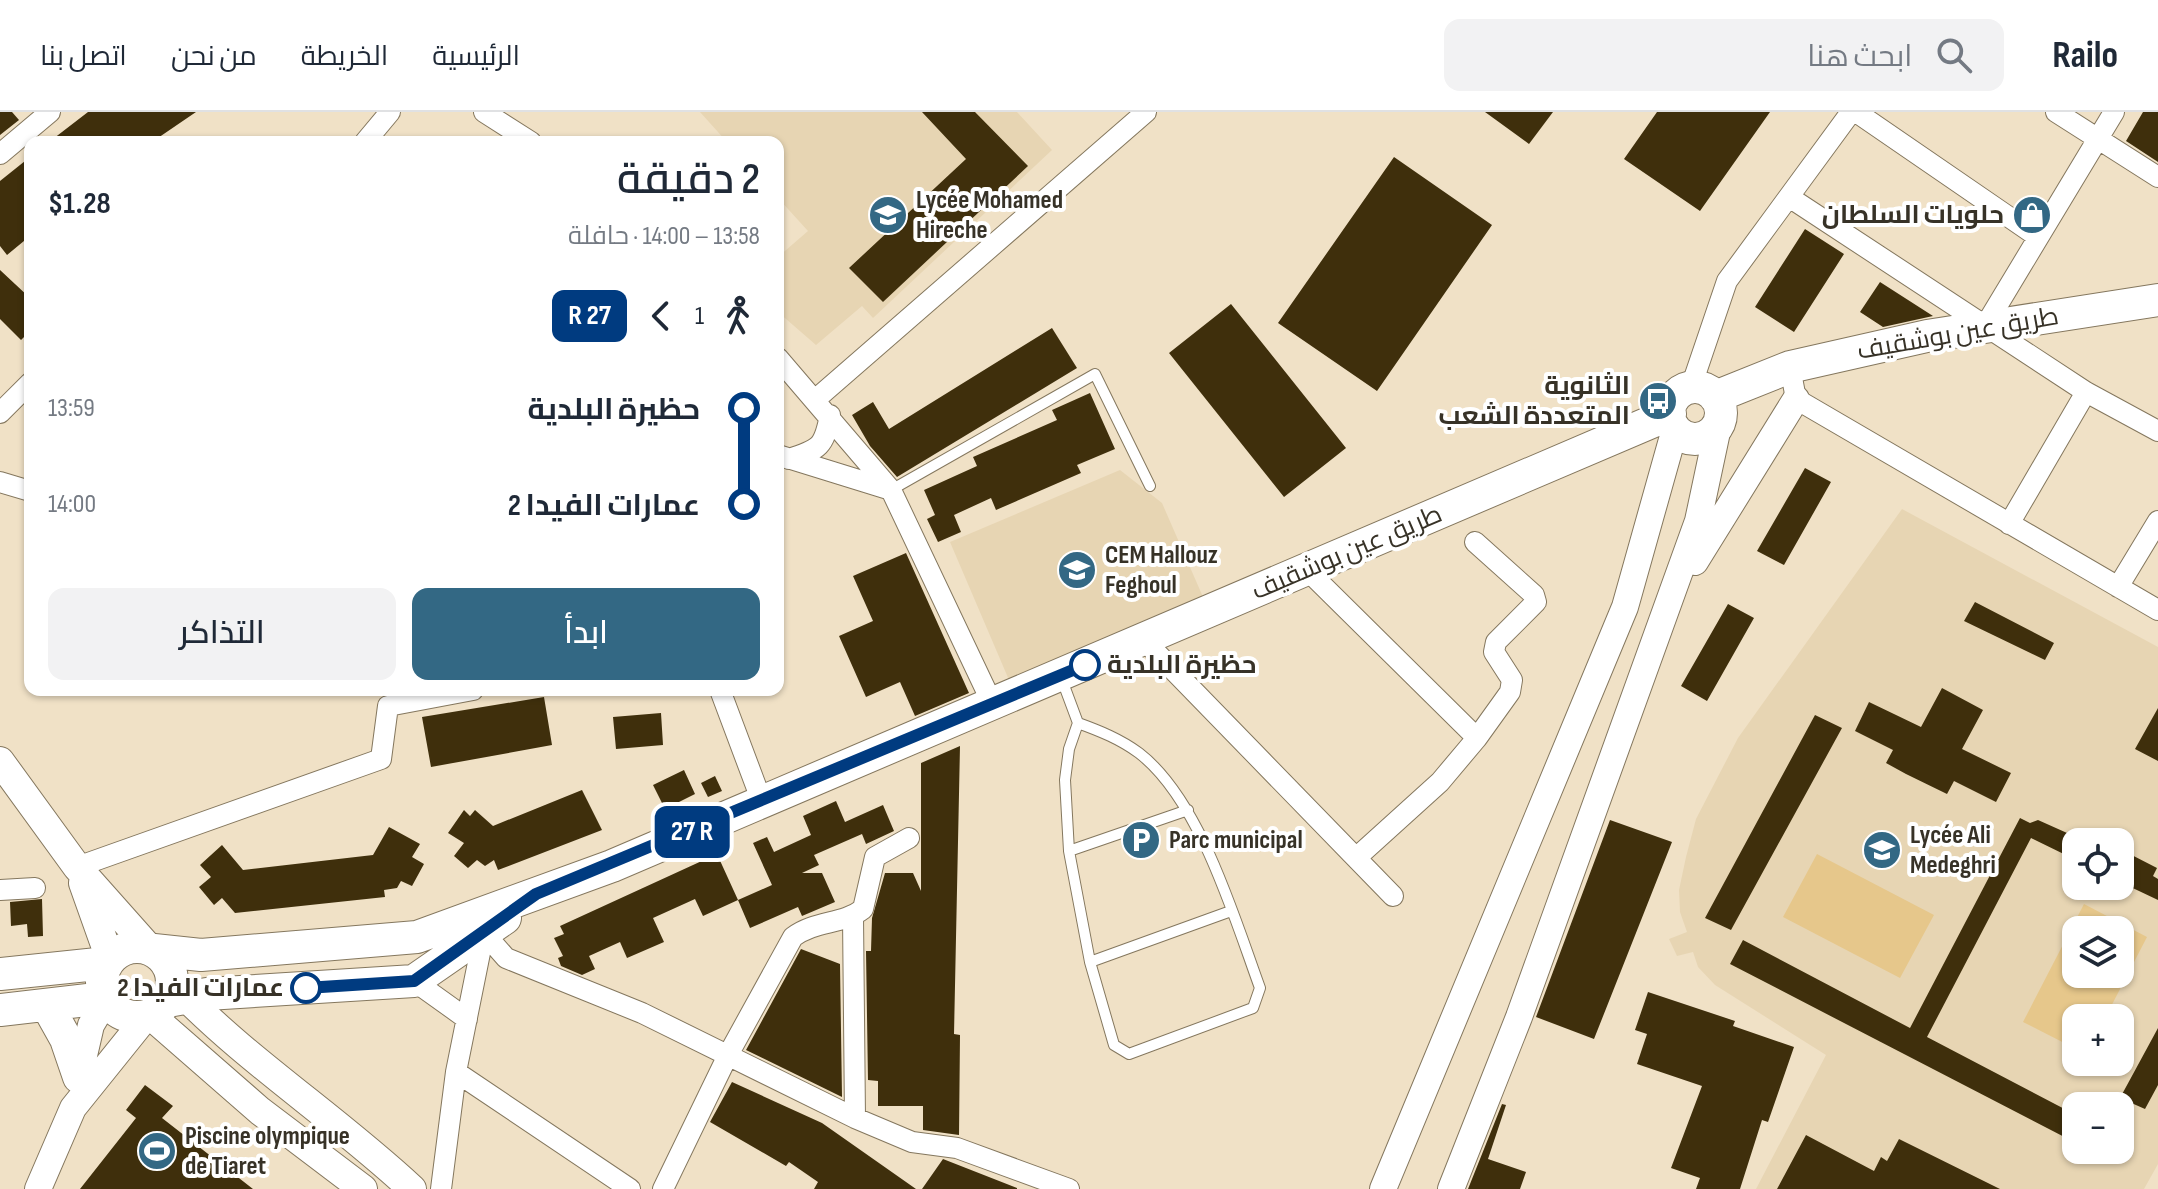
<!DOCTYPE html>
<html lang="ar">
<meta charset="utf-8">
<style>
body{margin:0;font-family:"Sofia Sans Condensed",Cairo,sans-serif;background:#f2f2f3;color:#1f2937;direction:rtl;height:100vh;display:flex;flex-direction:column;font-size:30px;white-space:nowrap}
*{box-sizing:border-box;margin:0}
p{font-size:26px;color:#747a83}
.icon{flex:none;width:44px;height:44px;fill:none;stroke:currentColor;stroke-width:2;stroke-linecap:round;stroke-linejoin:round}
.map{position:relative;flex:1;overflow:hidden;direction:ltr}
.side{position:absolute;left:24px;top:24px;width:760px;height:560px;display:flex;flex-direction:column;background:#fff;border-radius:16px;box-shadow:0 2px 6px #0004;direction:rtl}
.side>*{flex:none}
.badge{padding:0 16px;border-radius:12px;font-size:28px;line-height:52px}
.controls{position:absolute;left:2062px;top:716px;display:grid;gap:16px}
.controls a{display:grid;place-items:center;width:72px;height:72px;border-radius:16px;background:#fff;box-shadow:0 2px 6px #0004;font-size:40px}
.map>.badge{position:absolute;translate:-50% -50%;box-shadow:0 0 0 4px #fff}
.legs{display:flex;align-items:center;gap:12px;height:88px;padding:0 24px;font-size:26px}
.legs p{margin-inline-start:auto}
.overview{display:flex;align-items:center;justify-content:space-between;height:136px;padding:0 24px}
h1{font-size:44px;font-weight:600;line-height:60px}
.cta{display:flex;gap:16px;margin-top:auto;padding:16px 24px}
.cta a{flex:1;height:92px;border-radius:16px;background:#336884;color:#fff;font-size:32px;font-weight:600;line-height:92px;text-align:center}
.cta a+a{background:#f2f2f3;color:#1f2937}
ul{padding:0 24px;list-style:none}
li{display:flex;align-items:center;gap:28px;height:96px;font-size:30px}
li i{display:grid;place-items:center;width:12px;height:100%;margin:0 10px;background:currentColor}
li i::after{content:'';width:20px;height:20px;margin:-10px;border:6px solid;border-radius:50%;background:#fff}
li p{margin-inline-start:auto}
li:first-child i{background:linear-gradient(#0000 50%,currentColor 0)}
li:last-child i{background:linear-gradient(currentColor 50%,#0000 0)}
header{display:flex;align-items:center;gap:48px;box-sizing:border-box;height:112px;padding:0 40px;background:#fff;border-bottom:2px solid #e0e1e3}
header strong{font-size:38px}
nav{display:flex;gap:44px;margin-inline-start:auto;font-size:28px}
.search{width:560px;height:72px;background:#f2f2f3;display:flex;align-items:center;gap:20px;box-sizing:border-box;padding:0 28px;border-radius:16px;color:#747a83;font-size:30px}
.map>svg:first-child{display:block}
.built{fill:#e7d5b3;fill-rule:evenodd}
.green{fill:#e6c78b;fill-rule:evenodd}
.building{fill:#3f2f0c}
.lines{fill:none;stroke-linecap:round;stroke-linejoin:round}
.service-casing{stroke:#84775e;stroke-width:12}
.minor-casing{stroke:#84775e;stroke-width:22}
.tertiary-casing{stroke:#84775e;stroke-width:28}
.secondary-casing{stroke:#84775e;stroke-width:30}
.primary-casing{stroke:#84775e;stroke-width:34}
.service{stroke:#fff;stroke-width:10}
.minor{stroke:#fff;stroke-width:20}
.tertiary{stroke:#fff;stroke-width:26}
.secondary{stroke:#fff;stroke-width:28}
.primary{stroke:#fff;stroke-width:32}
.line-1-casing{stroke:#fff;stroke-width:18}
.line-1{stroke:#003b80;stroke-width:12}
.stop-1-dot{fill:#fff;stroke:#003b80;stroke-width:4}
.labels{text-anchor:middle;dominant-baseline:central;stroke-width:8;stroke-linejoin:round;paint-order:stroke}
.poi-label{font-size:26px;font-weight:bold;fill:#373227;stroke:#fff;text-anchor:start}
.street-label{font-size:26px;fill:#373227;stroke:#fff}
.stop-label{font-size:26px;font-weight:bold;fill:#373227;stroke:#fff;text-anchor:start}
</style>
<header>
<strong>Railo</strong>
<div class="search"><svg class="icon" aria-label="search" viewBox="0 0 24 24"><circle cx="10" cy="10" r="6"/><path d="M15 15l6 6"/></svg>ابحث هنا</div>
<nav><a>الرئيسية</a><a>الخريطة</a><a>من نحن</a><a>اتصل بنا</a></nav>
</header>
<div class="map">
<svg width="2158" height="1077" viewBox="0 0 2158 1077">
<rect width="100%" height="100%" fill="#f0e1c6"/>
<path class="built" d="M700 0H1017L1052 38 873 206 862 194 816 233 778 200V145L808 119 778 86V30H727Z
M1120 358 1162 391 1203 485 1009 568 950 430Z
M1902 397 2158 535V1052L2144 1077H1756L1826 943 1715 873 1698 855 1693 840 1677 844 1669 827 1687 820 1680 800 1679 778 1686 745 1696 707 1738 626ZM2076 730H2120V774H2076ZM2076 818H2120V862H2076ZM2076 906H2120V950H2076ZM2076 994H2120V1038H2076Z"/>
<path class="green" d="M1817 742 1934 803 1900 866 1783 805Z
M2084 792 2147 825 2105 906H2076V937L2023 910ZM2076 818H2120V862H2076Z"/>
<path class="building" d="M0 0H12L19 8 0 23Z
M88 0H196L152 30H49Z
M922 0H975L1028 54 883 190 849 156 966 47Z
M1485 0H1553L1529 32Z
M1657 0H1770L1700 99 1624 47Z
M2143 0H2158V50L2126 29Z
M30 45V124L7 143 0 134V69Z
M1394 45 1492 113 1377 279 1278 211Z
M1805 117 1844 142 1794 220 1755 195Z
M0 158 30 186V219L21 228 0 207Z
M1880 170 1933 204 1883 215 1860 200Z
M1231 192 1346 336 1284 385 1169 241Z
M1052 216 1077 256 897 365 870 334 852 303 873 290 889 317Z
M1090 281 1115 337 1077 353 1081 361 996 398 991 386 954 403 961 420 938 430 927 407 935 403 924 378 977 354 973 345 1057 308 1052 298Z
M1805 356 1831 370 1784 453 1757 439Z
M906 441 969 581 915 604 900 570 866 585 839 524 873 509 853 464Z
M1975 490 2054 531 2045 548 1964 509Z
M1728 492 1754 506 1707 589 1681 574Z
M1942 576 1983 598 1962 637 2011 661 1996 690 1954 669 1947 682 1906 662 1886 651 1893 638 1855 619 1869 590 1921 615Z
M544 585 552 633 431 655 422 605Z
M2158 596V649L2135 637Z
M661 601 663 633 616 637 613 605Z
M1815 603 1842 616 1731 818 1705 806Z
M960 634 954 922 960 923 959 1023 923 1018V994H878V969L868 968 866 839H871L872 806 885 761H913L921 779V651Z
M684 658 695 682 665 697 653 673Z
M715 664 722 679 708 685 701 671Z
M582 678 602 718 498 758 494 748 485 754 477 748 468 756 454 744 464 731 448 721 464 698 470 704 475 698 493 714Z
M836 689 845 710 883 693 894 719 866 732 862 722 814 743 819 753 802 761H822L835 790 802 804 798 795 750 816 738 788 772 773 753 731 767 725 774 740 811 723 803 704Z
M2020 706 2030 711 2038 708 2076 725V748L2031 726 1927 925 2076 1003V1031L1730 852 1743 828 1910 916Z
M1610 708 1672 730 1594 927 1536 905Z
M389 715 420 732 412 745 424 752 412 774 401 769 397 776 384 778 385 785 235 801 222 786 214 793 199 775 211 765 200 753 222 733 243 758 373 743Z
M2120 737 2157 756 2153 764 2158 767V788L2120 770Z
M717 742 738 788 703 804 695 787 653 806 664 830 627 846 620 830 589 844 595 857 582 863 561 854 558 846 563 844 554 826 564 822 560 814Z
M42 787 43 824 28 825 27 812 11 814 10 790Z
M801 837 840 852 842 985 746 938Z
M1648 880 1735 909 1733 914 1794 935 1768 1010 1762 1008 1740 1077H1696L1700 1066 1671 1056 1702 974 1637 952 1647 922 1635 918Z
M2158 916V973L2145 997 2120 986Z
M732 970 822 1011 916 1077H814L818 1070 789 1050 786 1054 710 1010Z
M145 973 173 994 162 1006 253 1077H80L136 1006 126 998Z
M1502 992 1506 993 1488 1047 1526 1060 1520 1077H1468Z
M1806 1023 1874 1059 1881 1045 1887 1049 1899 1027 2000 1077H1777Z
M943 1047 1017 1076V1077H922Z"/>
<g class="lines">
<g class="service-casing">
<path id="service" d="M891 378 1095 262 1150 374
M1062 568 1078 611 1069 637 1065 668 1069 739 1090 850 1114 933 1129 942 1253 896 1260 876C1234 805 1200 688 1139 641 1120 627 1100 619 1078 611
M1069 739 1188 698
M1090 850 1231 799"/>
</g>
<g class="minor-casing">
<path id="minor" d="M484 0 531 30
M1856 0 2038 125
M2056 0 2158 65
M365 30 390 0
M0 42 50 0
M1789 85 2086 280 2158 319
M1985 214 2114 0
M778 246 891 378 993 593
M1790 255 1796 287 2158 498
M1691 275 1727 169 1851 0
M816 287 1146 0
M0 301 30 271
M778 343 891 378
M789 347C820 337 824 335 830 303
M0 370 30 379
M2009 412 2086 280
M1475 430 1534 483 1536 490 1496 530 1494 540 1512 568 1510 580 1477 626
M2118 475 2158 409
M1144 528 1356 746 1440 670 1477 626 1307 458
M720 578 762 690
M1356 746 1393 784
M77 755 381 647 388 594 473 578
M0 778 35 776
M853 804 855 1006
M484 821 506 846 642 901 855 1006 912 1030 957 1036 1069 1077
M414 869 467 907
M456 960 630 1077
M441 1077 456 960 484 821
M663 1077 728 943 793 825C816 808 842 813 863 797L875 745 909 726"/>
</g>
<g class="tertiary-casing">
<path id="tertiary" d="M1695 450 1796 287
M79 965 91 913 106 888
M38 1077 73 996 147 904
M1383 1077 1625 495 1675 317
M1451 1077 1519 905 1698 409 1718 315"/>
</g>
<g class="secondary-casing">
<path id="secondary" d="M0 649 77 755 149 836
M83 771 110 847
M176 875C247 949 336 1006 412 1077
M150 903 260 999 363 1077"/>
</g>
<g class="primary-casing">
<path id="primary" d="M1669 301a26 26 0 1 1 52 0a26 26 0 1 1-52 0Z
M1715 285 1790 255 1927 224 2158 188
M102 870a35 35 0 1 1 70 0a35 35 0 1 1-70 0Z
M154 838 201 843 417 825 612 754 1670 302
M0 862 107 851
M168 889 207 882 414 869 505 806
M47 893 66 927 79 965
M0 898 105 886"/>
</g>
<use href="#service" class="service"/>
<use href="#minor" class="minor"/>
<use href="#tertiary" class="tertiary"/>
<use href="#secondary" class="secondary"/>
<use href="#primary" class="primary"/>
</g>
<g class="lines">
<g class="line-1-casing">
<path id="line-1" d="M306 876 414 869 536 782 1085 553"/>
</g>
<use href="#line-1" class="line-1"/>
</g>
<defs>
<g id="school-disc" transform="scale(2)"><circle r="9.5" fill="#336884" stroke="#fff"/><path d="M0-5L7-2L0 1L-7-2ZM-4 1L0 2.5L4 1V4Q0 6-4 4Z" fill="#fff"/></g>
<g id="shop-disc" transform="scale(2)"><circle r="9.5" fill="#336884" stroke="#fff"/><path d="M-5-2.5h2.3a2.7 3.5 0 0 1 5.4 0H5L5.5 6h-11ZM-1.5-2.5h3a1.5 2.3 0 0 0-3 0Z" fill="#fff"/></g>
<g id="bus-disc" transform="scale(2)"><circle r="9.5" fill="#336884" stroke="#fff"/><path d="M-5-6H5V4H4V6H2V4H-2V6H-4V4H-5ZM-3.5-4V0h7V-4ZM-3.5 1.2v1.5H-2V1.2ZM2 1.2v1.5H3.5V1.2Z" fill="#fff"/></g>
<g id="parking-disc" transform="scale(2)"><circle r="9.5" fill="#336884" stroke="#fff"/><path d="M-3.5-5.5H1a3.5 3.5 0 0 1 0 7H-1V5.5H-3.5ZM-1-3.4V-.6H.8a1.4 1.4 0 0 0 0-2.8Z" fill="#fff"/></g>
<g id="stadium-disc" transform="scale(2)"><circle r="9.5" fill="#336884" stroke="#fff"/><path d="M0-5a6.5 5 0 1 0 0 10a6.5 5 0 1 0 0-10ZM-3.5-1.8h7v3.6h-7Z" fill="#fff"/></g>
</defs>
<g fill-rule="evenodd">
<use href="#school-disc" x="888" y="103"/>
<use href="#shop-disc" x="2032" y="103"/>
<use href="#bus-disc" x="1658" y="289"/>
<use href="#school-disc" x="1077" y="458"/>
<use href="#parking-disc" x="1141" y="728"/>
<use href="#school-disc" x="1882" y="738"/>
<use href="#stadium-disc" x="157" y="1039"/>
</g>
<g class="stop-1-dot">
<circle cx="1085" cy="553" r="14"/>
<circle cx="306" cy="876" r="14"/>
</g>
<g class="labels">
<g class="poi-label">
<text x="916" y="88">Lycée Mohamed<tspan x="916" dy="30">Hireche</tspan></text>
<text x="2004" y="103" text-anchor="end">حلويات السلطان</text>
<text x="1630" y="274" text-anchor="end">الثانوية<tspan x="1630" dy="30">المتعددة الشعب</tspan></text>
<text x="1105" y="443">CEM Hallouz<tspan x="1105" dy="30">Feghoul</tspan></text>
<text x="1910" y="723">Lycée Ali<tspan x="1910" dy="30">Medeghri</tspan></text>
<text x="1169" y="728">Parc municipal</text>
<text x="185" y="1024">Piscine olympique<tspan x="185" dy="30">de Tiaret</tspan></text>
</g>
<g class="street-label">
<text transform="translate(1958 222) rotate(-10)">طريق عين بوشقيف</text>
<text transform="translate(1347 441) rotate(-23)">طريق عين بوشقيف</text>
</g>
<g class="stop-label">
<text x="1107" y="553">حظيرة البلدية</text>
<text x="284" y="876" text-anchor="end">عمارات الفيدا 2</text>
</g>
</g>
</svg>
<div class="controls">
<a><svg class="icon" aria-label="locate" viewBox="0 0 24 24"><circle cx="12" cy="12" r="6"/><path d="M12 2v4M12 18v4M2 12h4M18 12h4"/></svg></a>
<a><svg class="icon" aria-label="layers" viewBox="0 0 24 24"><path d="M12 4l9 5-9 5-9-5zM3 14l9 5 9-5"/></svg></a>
<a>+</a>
<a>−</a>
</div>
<b class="badge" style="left:692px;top:720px;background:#003b80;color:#fff">27 R</b>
<section class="side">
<div class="overview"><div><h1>2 دقيقة</h1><p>13:58 – 14:00 · حافلة</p></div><b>$1.28</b></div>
<div class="legs"><svg class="icon" aria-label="walk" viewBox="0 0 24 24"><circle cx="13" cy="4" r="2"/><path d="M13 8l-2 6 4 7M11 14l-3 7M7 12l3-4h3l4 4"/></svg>1<svg class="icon" aria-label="back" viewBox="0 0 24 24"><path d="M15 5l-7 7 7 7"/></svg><b class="badge" style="background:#003b80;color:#fff">27 R</b></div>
<ul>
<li><i style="color:#003b80"></i><b>حظيرة البلدية</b><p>13:59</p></li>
<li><i style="color:#003b80"></i><b>عمارات الفيدا 2</b><p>14:00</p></li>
</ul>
<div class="cta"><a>ابدأ</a><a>التذاكر</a></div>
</section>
</div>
